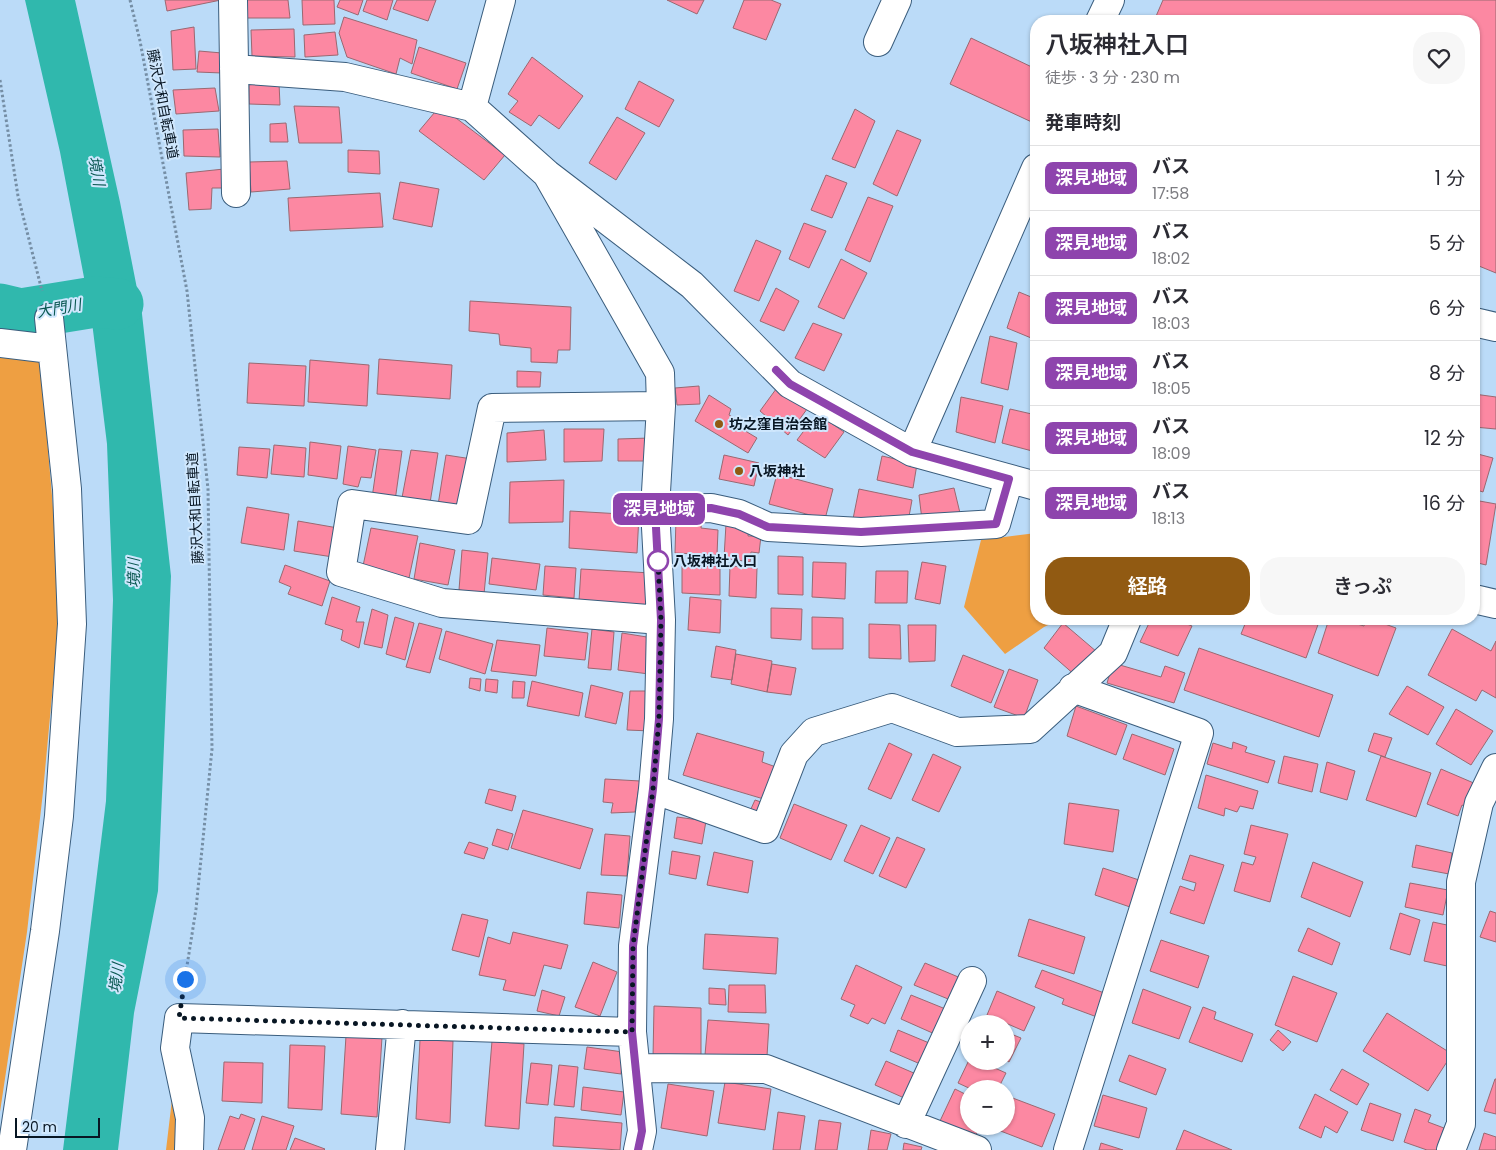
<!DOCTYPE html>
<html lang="ja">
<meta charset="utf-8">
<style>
body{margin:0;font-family:Poppins,"Noto Sans JP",sans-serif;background:#f7f7f7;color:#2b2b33;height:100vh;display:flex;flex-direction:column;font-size:19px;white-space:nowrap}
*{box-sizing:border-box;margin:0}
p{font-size:16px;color:#7c7c81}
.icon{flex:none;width:28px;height:28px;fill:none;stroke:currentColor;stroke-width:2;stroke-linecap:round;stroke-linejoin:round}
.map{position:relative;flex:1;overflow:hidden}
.sheet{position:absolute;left:1030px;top:15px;width:450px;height:610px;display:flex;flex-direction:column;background:#fff;border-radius:20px;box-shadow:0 1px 4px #0004}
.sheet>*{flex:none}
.badge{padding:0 10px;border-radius:8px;font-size:18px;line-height:32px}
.fabs{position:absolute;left:960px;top:1015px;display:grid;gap:10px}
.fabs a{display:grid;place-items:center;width:55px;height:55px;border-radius:50%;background:#fff;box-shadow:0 1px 4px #0004;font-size:25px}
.scale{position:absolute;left:15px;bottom:12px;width:85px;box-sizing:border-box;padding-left:5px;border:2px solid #081623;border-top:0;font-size:14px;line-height:18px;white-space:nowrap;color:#081623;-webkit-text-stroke:4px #cfe7fd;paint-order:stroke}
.you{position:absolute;width:25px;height:25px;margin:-12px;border:4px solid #fff;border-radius:50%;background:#1a73e8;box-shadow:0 0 0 8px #1a73e833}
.map>.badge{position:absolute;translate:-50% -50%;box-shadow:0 0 0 2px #fff}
h2{padding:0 15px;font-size:19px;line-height:45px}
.round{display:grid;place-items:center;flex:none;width:52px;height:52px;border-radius:20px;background:#f7f7f7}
.head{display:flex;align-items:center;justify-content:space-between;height:85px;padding:0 15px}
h1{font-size:24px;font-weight:600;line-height:38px}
.action{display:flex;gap:10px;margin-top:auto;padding:10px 15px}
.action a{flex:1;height:58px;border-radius:20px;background:#915a12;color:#fff;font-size:20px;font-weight:600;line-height:58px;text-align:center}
.action a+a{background:#f7f7f7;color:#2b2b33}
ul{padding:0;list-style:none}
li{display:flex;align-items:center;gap:15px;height:65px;padding:0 15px;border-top:1px solid #e1e1e2}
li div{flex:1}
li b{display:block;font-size:19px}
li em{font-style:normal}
li .badge{min-width:55px;font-weight:700;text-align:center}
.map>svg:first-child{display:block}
.green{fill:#ee9f42}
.water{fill:#30b8ad}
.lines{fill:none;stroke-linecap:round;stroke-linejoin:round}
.river{stroke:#30b8ad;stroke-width:51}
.building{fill:#fc88a2;stroke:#9a6871}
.minor-casing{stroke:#3a5d7d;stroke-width:30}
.path{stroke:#758ea5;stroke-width:3;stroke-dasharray:2.5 2.5;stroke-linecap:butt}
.minor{stroke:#fff;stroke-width:28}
.line-casing{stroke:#fff;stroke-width:11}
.line{stroke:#8e44ad;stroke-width:8}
.walk{stroke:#081623;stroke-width:5;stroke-dasharray:0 9}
.poi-dot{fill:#915a12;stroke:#cfe7fd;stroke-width:2}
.stop-dot{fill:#fff;stroke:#8e44ad;stroke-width:2.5}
.labels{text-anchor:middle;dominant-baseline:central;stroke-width:4;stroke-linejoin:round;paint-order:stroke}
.street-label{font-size:14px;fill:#081623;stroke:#cfe7fd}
.poi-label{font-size:14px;font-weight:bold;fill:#081623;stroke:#cfe7fd;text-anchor:start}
.stop-label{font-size:14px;font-weight:bold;fill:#081623;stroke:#cfe7fd;text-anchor:start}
.water-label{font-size:15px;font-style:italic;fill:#095751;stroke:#cfe7fd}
</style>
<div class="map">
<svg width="1496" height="1150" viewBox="0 0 1496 1150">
<rect width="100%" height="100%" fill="#bbdbf8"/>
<path class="green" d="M0 355 40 358 61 599 43 792 27 932 0 1112Z
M1036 533V619H1061L1044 627 1005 654 964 607 981 540Z
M173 1091 180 1150H166Z"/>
<path class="water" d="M25 0H75L120 202 142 314 171 576 158 891 134 1013 118 1150H63L106 801 113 600 107 444 91 314 60 152Z"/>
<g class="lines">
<path class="river" d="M0 309 21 314 95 302 118 304"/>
</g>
<path class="building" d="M165 0H221L167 11Z
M243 0H288L290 18H243Z
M302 0H334L335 24 303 25Z
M340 0H363L358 15 337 7Z
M367 0H393L387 20 363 11Z
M397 0H436L428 21 393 9Z
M667 0H704L697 14Z
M744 0H771L781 4 766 40 733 28Z
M1163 0H1496V273L1474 264V21H1154Z
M344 17 417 40 412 64 400 58 396 74 347 57 339 33Z
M194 27 196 69 173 70 171 31Z
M294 29 295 57 252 56 251 30Z
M335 32 338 55 305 57 304 35Z
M971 38 1036 69V124L950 84Z
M419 47 466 63 457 89 411 73Z
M199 51 222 53V73L197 72Z
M532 57 583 96 559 129 539 115 531 126 509 112 518 101 508 94Z
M639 81 674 100 659 127 625 109Z
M249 82 279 83 280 105 249 104Z
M215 88 219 111 176 114 173 90Z
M294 106 339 107 342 143H299Z
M440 106 505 155 484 180 419 131Z
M855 109 875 121 855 168 832 159Z
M617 117 645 133 616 180 589 163Z
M286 123 288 142H270V124Z
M218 129 220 157 184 156 183 130Z
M897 130 921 140 897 196 873 184Z
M348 150 379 151 380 174 348 172Z
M287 161 290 189 251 192 249 162Z
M224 169 226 188H212L211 209 189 210 186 173Z
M826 175 847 183 832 218 811 210Z
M400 182 439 189 432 227 393 219Z
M380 193 383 227 290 231 288 198Z
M868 197 893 206 870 262 845 250Z
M804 223 826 231 809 268 789 259Z
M756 240 781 251 759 301 734 291Z
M841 259 867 273 844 319 818 307Z
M776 288 799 301 784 331 760 321Z
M1019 292 1036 299V340L1007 328Z
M470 301 571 307 570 350H558L557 363 531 362V348L500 345 499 334 469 331Z
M813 323 842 334 824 371 795 358Z
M990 336 1017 343 1008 390 981 383Z
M379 359 452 365 450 399 377 394Z
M310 360 369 365 367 406 308 402Z
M249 363 306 366 304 406 247 403Z
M517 371 541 372 540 387H517Z
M779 385 810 405 788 435 760 411Z
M699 386 700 404 677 405 675 388Z
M1474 394 1496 397V429L1474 427Z
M709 395 731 409 729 415 741 422 737 426 757 438 748 453 695 421Z
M961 397 1003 406 995 443 956 432Z
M1010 409 1036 415V452L1002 443Z
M825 419 844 432 825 458 797 440 812 420 820 425Z
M564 429H604L602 461 564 462Z
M544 430 546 460 507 462V433Z
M650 438 649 461H618V439Z
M310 442 341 446 337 479 308 475Z
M274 445 306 448 304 477 271 474Z
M348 446 376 450 371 478 361 477 358 487 343 484Z
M239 447 270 449 267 478 237 475Z
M379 449 402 451 395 501 372 498Z
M411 450 438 453 430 503H401Z
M1474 453 1493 458 1483 492 1474 489Z
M446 455 472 459 465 509 438 505Z
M724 455 759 463 754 486 719 479Z
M882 456 917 464 913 488 877 480Z
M777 474 833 489 825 519 769 504Z
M564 480 563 522 509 523 510 482Z
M954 488 960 513 922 520 919 495Z
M859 489 912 500 908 522 880 516 878 525 853 519Z
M1474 500 1496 504 1486 565 1474 562Z
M247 507 289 514 284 550 241 543Z
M570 511 639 515 637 553 569 548Z
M676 519H702L701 528 718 530 717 555 675 553Z
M298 521 338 528 333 557 294 551Z
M726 524 749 527 748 536H761L759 553 751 552 750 562 724 558Z
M371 528 418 536 409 578 363 566Z
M420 543 455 550 448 585 414 579Z
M462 550 488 553 484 594 459 590Z
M778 556 803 557V595L778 594Z
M492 558 540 564 536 590 489 584Z
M813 562 846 563 845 599 812 597Z
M922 562 946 566 940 604 915 599Z
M285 565 330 581 322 606 288 594 291 587 279 582Z
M545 566 576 568 574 598 543 595Z
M682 566H720V595L682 593Z
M730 566 757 568 756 598 729 596Z
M581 569 651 573 649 606 579 601Z
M876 571H908L907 603H875Z
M332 597 360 607 356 622H364L359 648 341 640 343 630 325 624Z
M690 597 721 600 720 633 688 630Z
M771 608 802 609 801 640 771 638Z
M372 609 388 615 382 648 364 644Z
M395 617 414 623 405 660 386 654Z
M812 617 843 618V649H812Z
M1151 619H1174L1192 626 1178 656 1140 642Z
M1247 619H1320L1306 658 1241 634Z
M1329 619H1340L1364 626 1366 619H1371L1396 628 1378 676 1318 653Z
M419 623 442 629 430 673 406 667Z
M1063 623 1097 652 1076 676 1044 648Z
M869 624 900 625 901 659 869 658Z
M908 625H936L935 661 909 662Z
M547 628 588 633 585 660 544 656Z
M592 629 614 632 611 670 588 668Z
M1452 629 1491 651 1496 641V698L1482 690 1476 701 1428 675Z
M446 631 493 644 485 674 439 659Z
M622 633 653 638 649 674 618 670Z
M497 640 540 645 536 676 491 671Z
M716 646 736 650 732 680 711 677Z
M1199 648 1333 695 1319 737 1184 690Z
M736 654 772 661 767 692 731 684Z
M963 655 1004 671 991 703 951 686Z
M1113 663 1161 677 1165 666 1185 673 1174 703 1107 683Z
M772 664 796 668 791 695 767 692Z
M1009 669 1038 680 1024 718 994 707Z
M470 678 481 679 480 691 469 688Z
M486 679 498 680 497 693 485 691Z
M513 681 525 682 524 698H512Z
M532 681 583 693 579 716 527 706Z
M591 685 623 693 616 724 585 717Z
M1407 686 1444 707 1428 735 1389 714Z
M630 691H655L651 731 627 730Z
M1076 706 1127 725 1116 755 1067 736Z
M1456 709 1493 731 1471 765 1436 744Z
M697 733 764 752 762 762 776 767 767 800 683 775Z
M1374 733 1392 738 1385 757 1368 751Z
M1132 734 1174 749 1165 775 1123 759Z
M1233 742 1247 747 1245 752 1275 761 1268 783 1207 764 1213 743 1232 749Z
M889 743 912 754 891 799 868 789Z
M933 754 961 767 939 812 912 800Z
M1284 756 1318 764 1312 792 1278 783Z
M1381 756 1431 773 1416 817 1366 800Z
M1327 762 1355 771 1347 800 1320 792Z
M1441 769 1483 787 1473 810 1462 805 1458 816 1427 804Z
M1206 775 1258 791 1253 809 1240 806 1237 812 1225 808 1224 816 1198 808Z
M605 779 640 781 635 812 611 813 613 803 603 802Z
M489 789 516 796 512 811 485 803Z
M755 800 764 803 760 815 750 811Z
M1069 803 1119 810 1113 852 1064 844Z
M794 804 847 825 831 860 780 838Z
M523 810 593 829 580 869 511 848Z
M677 817 706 821 702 844 674 838Z
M861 825 890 838 873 874 844 861Z
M1251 825 1288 834 1270 902 1234 891 1242 862 1253 865 1256 857 1244 854Z
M497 829 513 834 508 850 492 845Z
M605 834 630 836 627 876 601 875Z
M897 837 925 849 906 888 879 876Z
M469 842 488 848 484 859 464 853Z
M1416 845 1452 853 1449 874 1412 867Z
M672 851 700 856 696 879 669 874Z
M714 852 753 861 748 893 707 885Z
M1190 855 1224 865 1204 924 1170 913 1180 886 1194 891 1196 883 1182 879Z
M1313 862 1363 882 1350 917 1301 897Z
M1103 868 1142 881 1133 908 1095 895Z
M1410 883 1448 890 1443 915 1405 907Z
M587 892 622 895 619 928 584 924Z
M1490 911 1496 913V942L1480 937Z
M1400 913 1420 920 1410 955 1390 949Z
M462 914 488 920 479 957 452 950Z
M1029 919 1085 937 1074 974 1018 956Z
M1433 922 1456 927 1447 966 1424 961Z
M1308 928 1340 943 1332 965 1298 951Z
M513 932 568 945 561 969 544 965 535 996 503 990 506 980 479 975 488 937 510 944Z
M705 934 778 938 776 974 703 969Z
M1161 940 1209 956 1198 988 1150 971Z
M593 962 617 972 600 1016 575 1007Z
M925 963 963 979 953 1001 914 985Z
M856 965 902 987 885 1024 872 1018 868 1024 850 1016 855 1005 841 999Z
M1042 970 1107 994 1097 1017 1062 1004 1064 999 1035 987Z
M1293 976 1337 993 1317 1042 1275 1025Z
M729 985H765L766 1013 728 1012Z
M709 988 725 989 726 1005 709 1004Z
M1143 989 1191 1007 1179 1039 1132 1023Z
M542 990 565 997 559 1016 537 1011Z
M997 991 1035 1007 1024 1031 987 1015Z
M911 995 948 1010 937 1035 901 1019Z
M654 1006 701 1008V1060L653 1058Z
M1203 1007 1216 1012 1214 1019 1253 1034 1242 1062 1189 1042Z
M1387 1013 1452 1054 1428 1091 1363 1051Z
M708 1020 769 1024 767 1056 705 1055Z
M898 1030 934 1045 925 1066 890 1051Z
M1278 1030 1291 1042 1283 1051 1270 1040Z
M1006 1032 1021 1038 1009 1062 1006 1060Z
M346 1036 382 1037 377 1117 341 1114Z
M420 1040 453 1041 450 1123 416 1119Z
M492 1041 524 1044 519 1129 485 1126Z
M290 1045 325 1046 322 1110 288 1108Z
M587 1047 623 1052 621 1074 584 1069Z
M1129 1055 1166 1069 1156 1095 1119 1081Z
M969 1060 979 1061 1006 1073 998 1089H971L958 1083Z
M886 1061 923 1077 911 1101 875 1085Z
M224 1062 263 1063 262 1103 222 1101Z
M531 1063 552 1065 548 1105 526 1103Z
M559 1065 578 1067 574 1107 554 1105Z
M1342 1069 1369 1084 1357 1105 1330 1090Z
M1495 1079H1496V1114L1484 1111Z
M725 1082 771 1089 765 1130 718 1123Z
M668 1084 714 1091 707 1136 661 1128Z
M583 1087 624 1092 621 1115 581 1110Z
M955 1089 969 1096V1126H980L975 1137 940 1121Z
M1315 1094 1348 1112 1337 1133 1325 1126 1321 1138 1299 1128Z
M1103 1095 1147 1108 1139 1138 1094 1126Z
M1010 1097 1055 1114 1042 1147 998 1130 999 1126H1006V1107Z
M1370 1103 1401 1114 1393 1141 1361 1130Z
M1415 1109 1431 1115 1428 1122 1444 1128 1437 1150H1427L1404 1142Z
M778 1112 805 1116 800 1150H773Z
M241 1114 255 1119 244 1150H218L230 1116 239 1119Z
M262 1116 294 1126 286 1150H252Z
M555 1117 622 1123 620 1150 553 1146Z
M819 1120 841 1123 837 1150H815Z
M871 1130 891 1134 887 1150H868Z
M1184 1130 1232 1150H1176Z
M1484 1133 1496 1137V1150H1479Z
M295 1138 325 1149 324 1150H290Z
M904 1143 922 1147 921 1150H903Z
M1101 1143 1123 1150H1099Z"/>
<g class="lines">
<g class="minor-casing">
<path id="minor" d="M233 0 236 193
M501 0 472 107 547 174 692 285 790 384 912 452 1036 486
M1100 21 1110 0
M878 42 897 0
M234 69 345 77 472 107
M547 174 660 373 661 406 655 509 661 620 659 719 653 789 633 946 632 1032 642 1131 638 1150
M1474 322 1496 327
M0 343 51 349
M661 406 492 408 468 520 352 504 341 572 442 603 661 620
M912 452 1036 168
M655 509 711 508 739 514 768 527 861 532 996 524 1009 479
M1474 599 1496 604
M653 789 765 829 794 754 814 732 892 708 957 732 1030 729 1113 653 1127 619
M637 1068 766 1069 977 1150
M906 1124 972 981
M12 1150 45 931 59 816 72 624 67 489 49 318
M189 1150 190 1118 175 1048 179 1018 632 1032
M390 1150 402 1024
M1068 1150 1199 733 1073 688
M1451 1150 1461 1124V882L1479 803 1496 768"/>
</g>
<path class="path" d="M130 0 140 41 187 291 208 489 212 749 196 909 183 991
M0 80 18 196 42 291"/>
<use href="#minor" class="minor"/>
</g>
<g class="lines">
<g class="line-casing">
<path id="line" d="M638 1150 642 1131 632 1032 633 946 653 789 659 719 661 620 655 509 711 508 739 514 768 527 861 532 996 524 1009 479 912 452 790 384 776 370"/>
</g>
<use href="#line" class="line"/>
<path class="walk" d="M185 979 179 1018 632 1032 633 946 653 789 659 719 661 620 658 561"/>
</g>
<g class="poi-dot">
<circle cx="719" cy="424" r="5"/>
<circle cx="739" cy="471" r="5"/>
</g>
<circle class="stop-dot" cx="658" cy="561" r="10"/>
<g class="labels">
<g class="street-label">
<text transform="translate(163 104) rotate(79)">藤沢大和自転車道</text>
<text transform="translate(195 508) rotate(-93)">藤沢大和自転車道</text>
</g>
<g class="poi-label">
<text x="729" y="424">坊之窪自治会館</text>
<text x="749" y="471">八坂神社</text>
</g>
<g class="stop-label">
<text x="673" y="561">八坂神社入口</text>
</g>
<g class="water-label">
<text transform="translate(97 171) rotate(79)">境川</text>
<text transform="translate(59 308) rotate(-10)">大門川</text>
<text transform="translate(133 573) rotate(-90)">境川</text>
<text transform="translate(116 978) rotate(-83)">境川</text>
</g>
</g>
</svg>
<div class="fabs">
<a>+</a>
<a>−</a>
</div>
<div class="scale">20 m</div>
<div class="you" style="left:185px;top:979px"></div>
<b class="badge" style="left:659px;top:509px;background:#8e44ad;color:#fff">深見地域</b>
<section class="sheet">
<div class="head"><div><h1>八坂神社入口</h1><p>徒歩 · 3 分 · 230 m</p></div><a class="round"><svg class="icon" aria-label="heart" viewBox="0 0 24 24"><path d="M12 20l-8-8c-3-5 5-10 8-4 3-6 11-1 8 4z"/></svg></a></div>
<h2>発車時刻</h2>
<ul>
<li><span class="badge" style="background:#8e44ad;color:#fff">深見地域</span><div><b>バス</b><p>17:58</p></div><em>1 分</em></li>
<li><span class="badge" style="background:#8e44ad;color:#fff">深見地域</span><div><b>バス</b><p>18:02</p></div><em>5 分</em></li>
<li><span class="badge" style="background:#8e44ad;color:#fff">深見地域</span><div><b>バス</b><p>18:03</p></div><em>6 分</em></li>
<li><span class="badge" style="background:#8e44ad;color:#fff">深見地域</span><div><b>バス</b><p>18:05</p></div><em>8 分</em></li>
<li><span class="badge" style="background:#8e44ad;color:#fff">深見地域</span><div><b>バス</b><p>18:09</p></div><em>12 分</em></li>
<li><span class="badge" style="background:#8e44ad;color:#fff">深見地域</span><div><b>バス</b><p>18:13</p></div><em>16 分</em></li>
</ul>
<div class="action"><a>経路</a><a>きっぷ</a></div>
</section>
</div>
